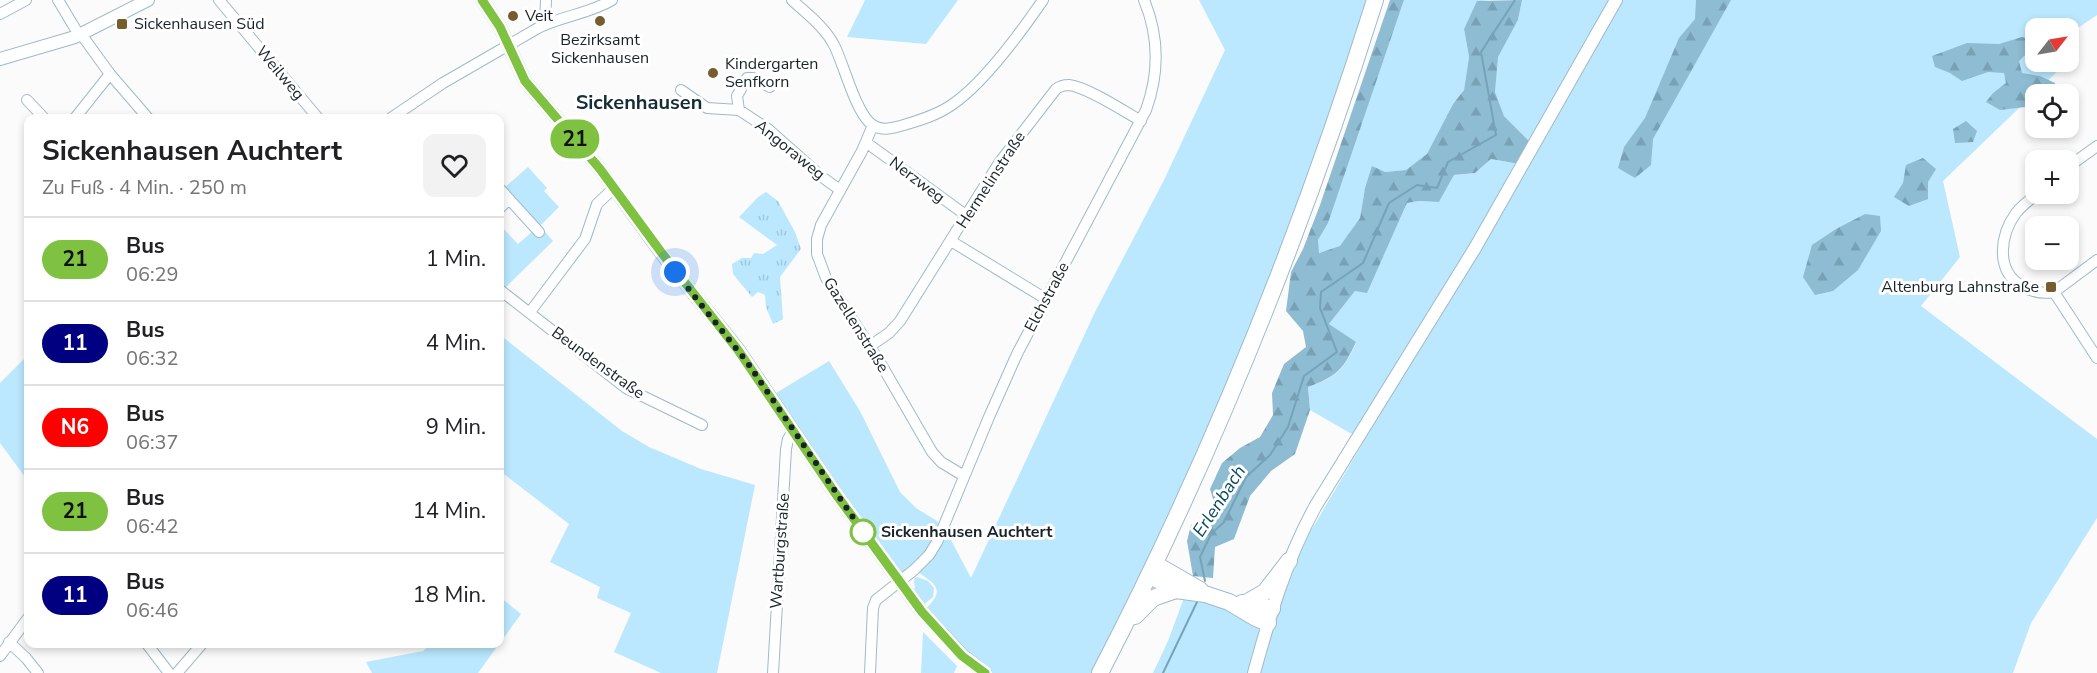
<!DOCTYPE html>
<html lang="de">
<meta charset="utf-8">
<style>
body{margin:0;font-family:"Nunito Sans",sans-serif;background:#f2f2f2;color:#202124;height:100vh;display:flex;flex-direction:column;font-size:22px;white-space:nowrap}
*{box-sizing:border-box;margin:0}
p{font-size:20px;color:#757577}
.icon{flex:none;width:33px;height:33px;fill:none;stroke:currentColor;stroke-width:2;stroke-linecap:round;stroke-linejoin:round}
.map{position:relative;flex:1;overflow:hidden}
.sheet{position:absolute;left:24px;top:114px;width:480px;height:534px;display:flex;flex-direction:column;background:#fff;border-radius:12px;box-shadow:0 3px 9px #0003}
.sheet>*{flex:none}
.badge{padding:0 12px;border-radius:20px;font-size:21px;line-height:39px}
.needle{width:39px;rotate:59deg}
.tools{position:absolute;left:2025px;top:18px;display:grid;gap:12px}
.tools a{display:grid;place-items:center;width:54px;height:54px;border-radius:12px;background:#fff;box-shadow:0 3px 9px #0003;font-size:30px}
.you{position:absolute;width:30px;height:30px;margin:-15px;border:4px solid #fff;border-radius:50%;background:#1a73e8;box-shadow:0 0 0 9px #1a73e833}
.map>.badge{position:absolute;translate:-50% -50%;box-shadow:0 0 0 3px #fff}
.round{display:grid;place-items:center;flex:none;width:63px;height:63px;border-radius:12px;background:#f2f2f2}
.headline{display:flex;align-items:center;justify-content:space-between;height:102px;padding:0 18px}
h1{font-size:28px;font-weight:700;line-height:45px}
ul{padding:0;list-style:none}
li{display:flex;align-items:center;gap:18px;height:84px;padding:0 18px;border-top:2px solid #e0e0e0}
li div{flex:1}
li b{display:block;font-size:22px}
li em{font-style:normal}
li .badge{min-width:66px;font-weight:700;text-align:center}
.map>svg:first-child{display:block}
.grass{fill:#bbe8fe}
.forest{fill:url(#forest-firs)}
.park{fill:url(#park-tufts)}
.lines{fill:none;stroke-linecap:round;stroke-linejoin:round}
.stream{stroke:#75a3b9;stroke-width:2}
.minor-casing{stroke:#9ebac8;stroke-width:12}
.tertiary-casing{stroke:#9ebac8;stroke-width:14}
.primary-casing{stroke:#9ebac8;stroke-width:18}
.minor{stroke:#fff;stroke-width:10}
.tertiary{stroke:#fff;stroke-width:12}
.primary{stroke:#fff;stroke-width:16}
.line-casing{stroke:#fff;stroke-width:14}
.line{stroke:#7fc241;stroke-width:9}
.walk{stroke:#182228;stroke-width:6;stroke-dasharray:0 10.8}
.poi-dot{fill:#765d2e;stroke:#fff;stroke-width:2}
.stop-dot{fill:#fff;stroke:#7fc241;stroke-width:3}
.labels{text-anchor:middle;dominant-baseline:central;stroke-width:6;stroke-linejoin:round;paint-order:stroke}
.poi-label{font-size:16px;fill:#182228;stroke:#fff;text-anchor:start}
.street-label{font-size:16px;fill:#182228;stroke:#fff}
.stop-label{font-size:16px;font-weight:bold;fill:#182228;stroke:#fff;text-anchor:start}
.water-label{font-size:18px;font-style:italic;fill:#094961;stroke:#fff}
.quarter-label{font-size:20px;font-weight:bold;fill:#152d38;stroke:#fff}
</style>
<div class="map">
<svg width="2097" height="673" viewBox="0 0 2097 673">
<defs>
<pattern id="forest-firs" width="22" height="20" patternUnits="userSpaceOnUse" patternTransform="scale(1.5)"><rect width="22" height="20" fill="#8dbcd3"/><path d="M5 1l3.5 6h-7zM16 11l3.5 6h-7z" fill="#79a1b5"/></pattern>
<pattern id="park-tufts" width="24" height="20" patternUnits="userSpaceOnUse" patternTransform="scale(1.5)"><rect width="24" height="20" fill="#bbe8fe"/><path d="M3 7l-1-3M5 7V3M7 7l1-3M15 17l-1-3M17 17v-4M19 17l1-3" fill="none" stroke="#a0c7da"/></pattern>
</defs>
<rect width="100%" height="100%" fill="#fbfbfb"/>
<path class="grass" d="M865 0H958L926 44 847 37Z
M1199 0H1375L1305 211 1100 673H985L922 612C946 591 939 585 914 570L900 582 835 493 776 393 829 361 860 411 900 492 916 508 937 521 951 540 971 578 1095 312 1164 180 1225 50Z
M1404 0H1488L1477 2 1464 29 1469 57 1464 90 1453 104 1427 155 1406 170 1385 172 1365 188 1360 218 1340 247 1318 253V240L1328 222Z
M1522 0H2097V15L2069 34 2068 28H2036V62H2062L2061 68 1943 181 1960 257 1921 306 2097 439V518L2031 623 2013 673H1153L1168 641 1188 587 1262 621 1289 561 1315 524 1364 441 1310 410 1308 387C1336 378 1344 369 1356 343L1329 324 1355 291 1367 292 1407 203 1419 201 1439 202 1454 175 1475 173 1491 159 1519 164 1530 142 1504 116 1495 92 1497 58 1518 20Z
M528 167 547 188 544 191 559 207 540 226 553 241 505 288 500 284V261L502 259 500 256V225L518 244 533 231 504 188Z
M500 335 622 431 649 447 701 469 755 485 717 673H661L614 652 631 613 597 598 600 587 550 562 569 524 500 471Z
M28 355V481L0 443V383Z
M917 577 928 581 934 588 933 597 922 606 915 592 914 579Z
M500 597 521 614 500 643Z
M923 632 957 666 954 673H921Z
M431 644H499L478 673H372L366 662 423 651Z"/>
<path class="forest" d="M1390 0H1404L1328 223 1318 240 1319 253 1340 246 1360 218 1365 188 1372 166 1385 172 1406 170 1427 154 1453 104 1464 90 1469 57 1464 29 1477 1 1522 0 1518 20 1498 57 1495 92 1504 116 1530 142 1519 164 1491 159 1475 173 1454 175 1439 202 1419 201 1407 203 1367 293 1355 291 1329 324 1356 342C1344 369 1336 377 1308 387L1310 410 1295 454 1271 471 1250 496 1234 539 1215 547 1213 578 1193 576 1187 541 1191 525 1217 512 1210 489 1222 463 1240 448 1260 437 1273 415 1272 393 1284 364 1306 347 1303 331 1286 311 1291 272 1303 249 1320 205Z
M1696 0H1731L1653 139 1651 165 1635 178 1618 168 1624 147 1645 118 1679 38 1695 19Z
M2022 37 2030 39V50L2019 61 2022 73 2040 76 2055 83 2056 94H2036L2035 113 2025 107 2000 110 1986 102 1993 93 2006 83 2004 73 1988 72 1962 81 1950 73 1935 67 1932 56 1967 43 1999 44Z
M1966 121 1977 131 1973 142 1955 143 1953 129Z
M1923 158 1936 169 1928 182V199L1909 206 1894 197 1903 183 1906 165Z
M1865 214 1880 216 1881 231 1858 270 1833 291 1815 295 1803 277 1812 245 1836 229Z"/>
<path class="park" d="M766 192 778 201 795 232 801 249 780 277 783 319 773 324 766 307 765 295 758 292 752 297 733 274 732 264 742 258H751L754 253 763 254 777 245 739 217 758 197Z"/>
<g class="lines">
<path class="stream" d="M1205 581 1200 557 1211 534 1224 522 1246 477 1270 455 1288 427 1304 376 1337 352 1320 308 1321 292 1363 263 1389 203 1417 185 1437 188 1448 162 1496 135 1481 52 1515 0
M1163 673 1197 602"/>
<g class="minor-casing">
<path id="minor" d="M58 0 79 35
M219 0 318 118
M792 0C807 14 826 28 835 47 844 66 855 108 869 122 880 133 894 128 907 124 924 119 939 114 953 104 985 82 1021 32 1043 0
M0 14 26 0
M545 25 546 0
M81 34 110 74 148 118
M681 90 707 108 739 110 768 129 822 177 840 190
M27 100 44 118
M739 110 737 96 747 78H753L770 87
M75 118 110 74
M391 118 443 83 538 28C561 16 589 14 612 0
M873 125 862 151 821 225 817 239V254L826 278 881 364 932 452 941 462 964 476
M867 143 967 216
M2068 167 2097 146
M500 189 539 232
M2037 194C2030 200 2022 205 2016 213 2000 235 1995 271 2022 286 2032 292 2043 294 2054 292L2097 260
M500 208 509 199
M951 241 1046 299
M500 290 626 388 702 425
M2054 292 2097 358
M530 312 585 239 597 204 614 188
M870 346 889 333 900 321 999 163 1056 89C1060 86 1064 85 1069 85 1087 87 1124 111 1141 121
M9 642 26 658 38 673
M147 644 169 673
M0 656 28 618
M177 673 202 644
M773 673 786 449 788 439 794 430
M870 673 873 608 876 600 914 570 929 555 937 542 989 417 1017 354 1146 110C1159 74 1159 36 1144 0"/>
</g>
<g class="tertiary-casing">
<path id="tertiary" d="M482 0 500 27 525 81 600 169 661 253 738 349 835 493 922 612 962 655 985 673
M0 59 75 37 148 0
M1254 673C1270 615 1286 560 1315 507L1475 248 1616 0"/>
</g>
<g class="primary-casing">
<path id="primary" d="M1155 564 1200 590
M1149 575 1176 590 1205 594 1229 602 1256 618 1268 623
M1242 603 1272 609
M1246 603 1265 592 1289 561
M1135 616 1153 598 1176 590
M1100 673C1212 457 1302 232 1375 0"/>
</g>
<use href="#minor" class="minor"/>
<use href="#tertiary" class="tertiary"/>
<use href="#primary" class="primary"/>
</g>
<g class="lines">
<g class="line-casing">
<path id="line" d="M482 0 500 27 525 81 600 169 661 252 738 350 835 493 922 612 962 656 985 673"/>
</g>
<use href="#line" class="line"/>
<path class="walk" d="M675 272 747 362 863 532"/>
</g>
<g class="poi-dot">
<circle cx="513" cy="16" r="6"/>
<circle cx="600" cy="21" r="6"/>
<rect x="116" y="18" width="12" height="12" rx="3"/>
<circle cx="713" cy="73" r="6"/>
<rect x="2045" y="281" width="12" height="12" rx="3"/>
</g>
<circle class="stop-dot" cx="863" cy="532" r="12"/>
<g class="labels">
<g class="poi-label">
<text x="525" y="16">Veit</text>
<text x="134" y="24">Sickenhausen Süd</text>
<text x="600" y="40" text-anchor="middle">Bezirksamt<tspan x="600" dy="18">Sickenhausen</tspan></text>
<text x="725" y="64">Kindergarten<tspan x="725" dy="18">Senfkorn</tspan></text>
<text x="2039" y="287" text-anchor="end">Altenburg Lahnstraße</text>
</g>
<g class="street-label">
<text transform="translate(280 73) rotate(50)">Weilweg</text>
<text transform="translate(790 150) rotate(39)">Angoraweg</text>
<text transform="translate(917 180) rotate(37)">Nerzweg</text>
<text transform="translate(991 180) rotate(-57)">Hermelinstraße</text>
<text transform="translate(1047 297) rotate(-62)">Elchstraße</text>
<text transform="translate(856 325) rotate(58)">Gazellenstraße</text>
<text transform="translate(598 363) rotate(36)">Beundenstraße</text>
<text transform="translate(780 551) rotate(-86)">Wartburgstraße</text>
</g>
<g class="stop-label">
<text x="881" y="532">Sickenhausen Auchtert</text>
</g>
<g class="water-label">
<text transform="translate(1219 501) rotate(-57)">Erlenbach</text>
</g>
<g class="quarter-label">
<text x="639" y="102">Sickenhausen</text>
</g>
</g>
</svg>
<div class="tools">
<a><svg class="needle" viewBox="-14 -14 28 28"><path d="M0-13l5 13h-10z" fill="#e53935"/><path d="M0 13l5-13h-10z" fill="#757577"/></svg></a>
<a><svg class="icon" aria-label="locate" viewBox="0 0 24 24"><circle cx="12" cy="12" r="6"/><path d="M12 2v4M12 18v4M2 12h4M18 12h4"/></svg></a>
<a>+</a>
<a>−</a>
</div>
<div class="you" style="left:675px;top:272px"></div>
<b class="badge" style="left:575px;top:139px;background:#7fc241;color:#111">21</b>
<section class="sheet">
<div class="headline"><div><h1>Sickenhausen Auchtert</h1><p>Zu Fuß · 4 Min. · 250 m</p></div><a class="round"><svg class="icon" aria-label="heart" viewBox="0 0 24 24"><path d="M12 20l-8-8c-3-5 5-10 8-4 3-6 11-1 8 4z"/></svg></a></div>
<ul>
<li><span class="badge" style="background:#7fc241;color:#111">21</span><div><b>Bus</b><p>06:29</p></div><em>1 Min.</em></li>
<li><span class="badge" style="background:#000080;color:#fff">11</span><div><b>Bus</b><p>06:32</p></div><em>4 Min.</em></li>
<li><span class="badge" style="background:#f00;color:#fff">N6</span><div><b>Bus</b><p>06:37</p></div><em>9 Min.</em></li>
<li><span class="badge" style="background:#7fc241;color:#111">21</span><div><b>Bus</b><p>06:42</p></div><em>14 Min.</em></li>
<li><span class="badge" style="background:#000080;color:#fff">11</span><div><b>Bus</b><p>06:46</p></div><em>18 Min.</em></li>
</ul>
</section>
</div>
